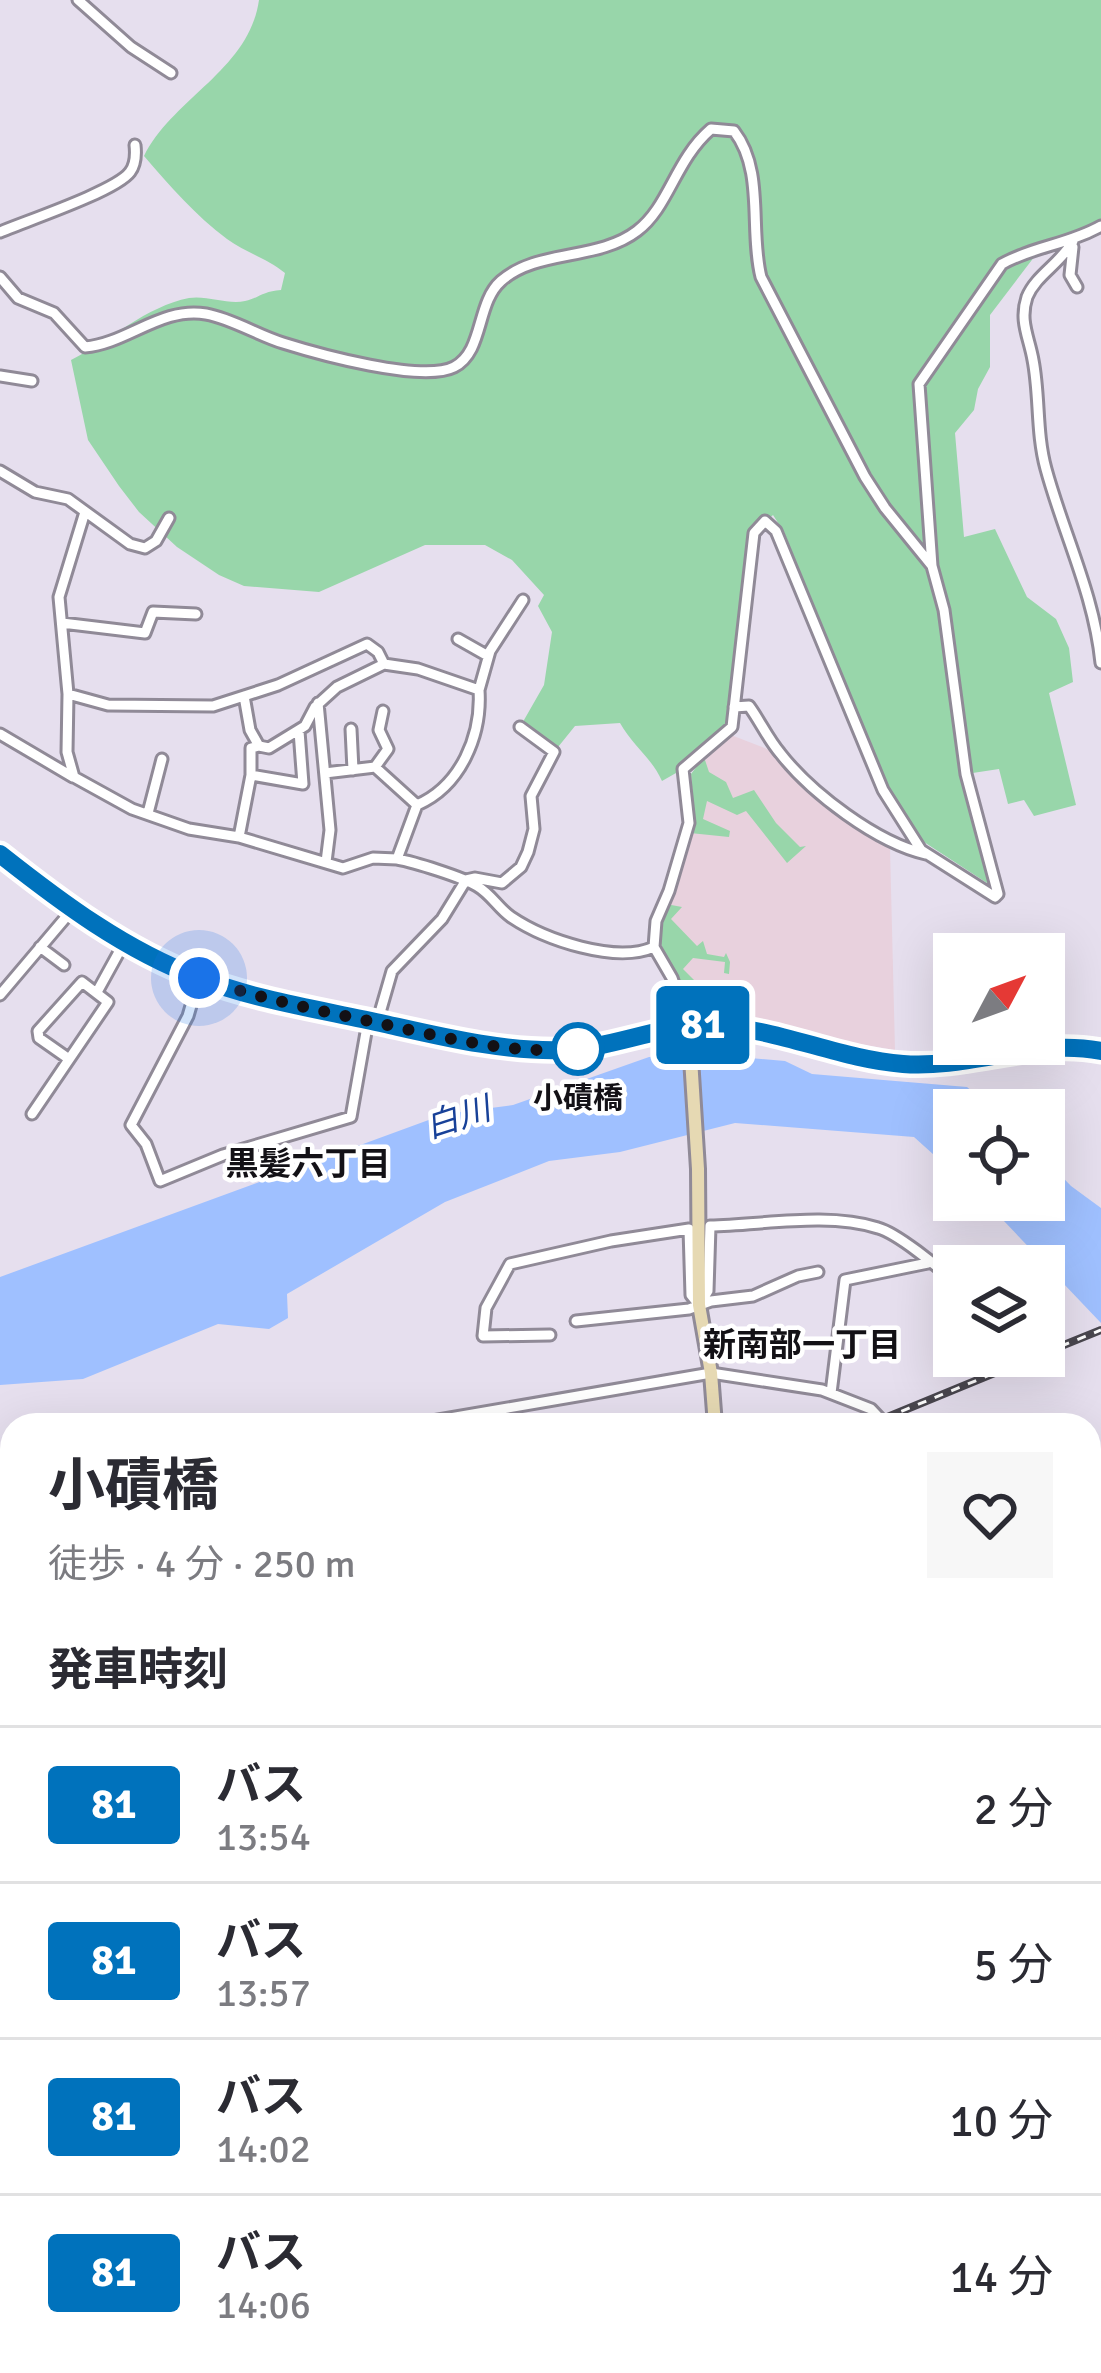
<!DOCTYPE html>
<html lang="ja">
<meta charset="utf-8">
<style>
body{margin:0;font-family:Signika,"Noto Sans JP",sans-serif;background:#f7f7f7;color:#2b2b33;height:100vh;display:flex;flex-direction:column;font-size:45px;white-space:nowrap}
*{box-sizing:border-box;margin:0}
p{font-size:39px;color:#7c7c81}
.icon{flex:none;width:66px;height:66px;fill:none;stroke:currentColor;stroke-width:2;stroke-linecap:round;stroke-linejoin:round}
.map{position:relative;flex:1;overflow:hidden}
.side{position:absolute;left:0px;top:1413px;width:1101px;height:960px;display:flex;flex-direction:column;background:#fff;border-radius:36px 36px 0 0;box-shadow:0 12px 48px #0002}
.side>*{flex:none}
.badge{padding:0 24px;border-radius:9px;font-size:42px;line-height:78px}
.needle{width:78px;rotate:49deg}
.buttons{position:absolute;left:933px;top:933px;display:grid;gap:24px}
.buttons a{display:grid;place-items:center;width:132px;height:132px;border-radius:0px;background:#fff;box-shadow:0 12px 48px #0002;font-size:60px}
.you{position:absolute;width:60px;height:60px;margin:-30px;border:9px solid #fff;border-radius:50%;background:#1a73e8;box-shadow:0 0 0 18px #1a73e833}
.map>.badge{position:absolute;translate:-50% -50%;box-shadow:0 0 0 6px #fff}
h2{padding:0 48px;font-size:45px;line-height:108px}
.round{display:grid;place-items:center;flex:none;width:126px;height:126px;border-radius:0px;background:#f7f7f7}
.head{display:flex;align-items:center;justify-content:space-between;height:204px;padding:0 48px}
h1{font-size:57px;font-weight:700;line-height:90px}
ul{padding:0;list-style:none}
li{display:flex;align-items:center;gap:36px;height:156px;padding:0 48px;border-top:3px solid #e1e1e2}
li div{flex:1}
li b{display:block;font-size:45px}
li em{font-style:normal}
li .badge{min-width:132px;font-weight:700;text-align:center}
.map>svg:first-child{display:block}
.education{fill:#e8d1dd}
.green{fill:#98d6aa}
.water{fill:#9fc0ff}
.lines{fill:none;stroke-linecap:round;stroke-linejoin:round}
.stream{stroke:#9fc0ff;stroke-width:3}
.river{stroke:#9fc0ff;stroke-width:18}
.street-casing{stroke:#908a97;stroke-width:15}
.secondary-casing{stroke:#908a97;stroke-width:18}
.highway-casing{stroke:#fff;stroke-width:21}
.street{stroke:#fff;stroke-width:9}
.secondary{stroke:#e6d9b3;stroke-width:12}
.highway{stroke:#aa8001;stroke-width:15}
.rail-casing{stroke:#4a474f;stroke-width:8}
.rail{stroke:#fff;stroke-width:3;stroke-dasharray:9;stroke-linecap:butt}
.line-casing{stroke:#fff;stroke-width:27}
.line{stroke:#0072bc;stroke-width:18}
.walk{stroke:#131116;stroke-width:12;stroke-dasharray:0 21.6}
.stop-dot{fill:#fff;stroke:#0072bc;stroke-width:6}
.labels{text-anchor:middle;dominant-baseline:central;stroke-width:9;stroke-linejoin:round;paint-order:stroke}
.stop-label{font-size:30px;font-weight:bold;fill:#131116;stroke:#fff}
.water-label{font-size:33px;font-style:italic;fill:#184198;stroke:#fff}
.neighbourhood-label{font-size:33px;font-weight:bold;fill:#131116;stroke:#fff}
</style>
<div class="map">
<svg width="1101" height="2373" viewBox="0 0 1101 2373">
<rect width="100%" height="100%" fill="#e6dfee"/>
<path class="education" d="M731 735 767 749 826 805 890 848 895 1050 799 1034 734 1017 684 1016 678 977 658 945V924L693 824 691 774Z
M12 1779V1989L0 1987V1784Z"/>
<path class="green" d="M259 0H1101V226L1041 248 990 315V367L978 389 974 410 955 433 964 537 995 529 1027 597 1056 619 1069 648 1073 682 1049 693 1076 805 1034 816 1024 800 1008 804 999 769 966 774 990 885 924 842 888 789 784 532 773 515 754 533 732 727 683 769 662 781C651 757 633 746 620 723L575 726 554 752 520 727 544 685 552 632 538 606 544 595 512 560 485 545H425L319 592 244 586 219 575 177 547 139 512 119 486 88 440 71 360C109 341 147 306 189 298 207 295 228 305 245 301 259 298 263 291 281 290L285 273C267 258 246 253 227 239 196 216 169 185 144 156 174 97 249 70 259 0Z
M704 757 709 772 726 782 733 798 754 790 776 823 800 847 806 846 787 863 746 811 737 815 707 801 703 819 730 831 729 837 690 833 694 810 691 774Z
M666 904 682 907 671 919 697 946 703 941 707 954 724 957 726 953 730 962 729 974 724 973 725 962 693 958 683 969 710 996 722 984 727 986 722 1002 704 1013 684 1016C682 1004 682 988 677 977 664 943 650 944 666 904Z"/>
<path class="water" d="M706 1054 785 1061 812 1074 967 1087 994 1110H954V1173L914 1137 735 1123 620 1152 549 1161 445 1202 287 1294 288 1318 269 1329 218 1324 83 1379 0 1385V1277L445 1114 513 1105 649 1057Z
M1044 1158 1071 1186 1101 1208V1323L984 1200H1044Z"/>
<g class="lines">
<path class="stream" d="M0 1569 12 1570"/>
<path class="river" d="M0 2034 12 2043
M498 2361 511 2373"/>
<g class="street-casing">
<path id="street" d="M78 0 131 47 171 73
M0 232C26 221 116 191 130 172 136 164 136 154 135 145
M1073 241C1061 263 1036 275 1027 297 1019 321 1029 337 1033 360 1040 396 1036 433 1046 469 1064 535 1094 594 1101 663
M1073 247 1070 275 1077 287
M0 277 18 298 54 313 85 347C126 344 162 306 206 314 233 319 257 335 283 343 318 354 422 383 454 367 484 352 476 303 501 281 537 249 598 261 637 231 669 207 675 160 711 129L734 131C765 171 749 230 761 277L865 477 885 508 932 566
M0 376 32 381
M0 471 35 492 68 499 130 544 145 548 156 541 169 518
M62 623 145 633 153 612 196 614
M458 639 488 656
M479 690 490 651 523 600
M68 694 108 705 213 706 278 685 367 644 378 652 384 664 418 669 479 690C482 735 461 786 417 805L397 859 373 858 343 868 239 837 189 829 132 809 74 777 67 752 68 694 59 597 85 512
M244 696 250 730 259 746 269 748 305 726 315 707 337 687 384 664
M318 703 330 830 326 862
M734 707 749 706C760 721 768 739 780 753 811 793 877 843 926 854
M351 729 353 770
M0 734 73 777
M259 746 251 748V775L303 784 299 731
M375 767 388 749 379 730 383 711
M325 773 375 767 417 805
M148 813 162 759
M239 837 251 775
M397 859C414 862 462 877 477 886 491 894 498 908 511 917 545 940 616 964 654 947
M40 947 64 965
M199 978 188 1016 131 1125 146 1144 160 1181 223 1155 351 1117 368 1021
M97 992 124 943
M0 995 72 910
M377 1023 392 971 442 919 466 880 475 878 502 883 521 867 528 852 534 829 531 796 554 752 520 727
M689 1027 672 978 654 947 656 921 669 891 689 823 683 769 732 727 754 533 765 521 776 531 883 790 921 850 995 897 998 894 966 774 944 610 932 566 919 384 1002 264C1034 246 1067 245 1101 226
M32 1114 108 1002 82 982 38 1031 39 1038 69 1059
M700 1304 708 1291 710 1226C763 1225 827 1212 878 1228 897 1233 938 1267 954 1281
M576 1321 689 1309 711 1301 753 1296 798 1276 818 1272
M550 1335 483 1336 486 1308 510 1264 611 1241 689 1229 691 1295 699 1305
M831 1393 845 1280 928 1263
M409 1425 711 1373 822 1390 871 1409 886 1425
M0 1495 12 1499
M1089 1572 1101 1570
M1089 1607 1093 1686 1089 1734
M0 1702 12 1704
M1089 1898 1092 1876
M0 2054 12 2064
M1089 2103 1101 2090
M0 2300 12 2247
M0 2313 12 2315
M332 2361 379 2373
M468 2361 484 2373
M535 2361 547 2373
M979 2361 981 2373
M107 2373 111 2361
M743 2373 752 2361
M941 2373H957
M1082 2373V2361"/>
</g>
<g class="secondary-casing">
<path id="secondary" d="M0 854C62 903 125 950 200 978 259 1001 323 1011 385 1024 437 1036 492 1051 546 1050 601 1050 653 1025 708 1026 775 1026 836 1059 903 1064 971 1069 1034 1037 1101 1051
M689 1027 698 1169 699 1305 711 1373 715 1425
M0 1608 12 1610
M1089 1723 1101 1725
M0 1761 12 1757
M971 2361V2373"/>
</g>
<g class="highway-casing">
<path id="highway" d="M1089 2229 1101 2223
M1089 2267 1101 2260
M808 2373 831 2361
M869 2373 892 2361"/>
</g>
<use href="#street" class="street"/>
<use href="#secondary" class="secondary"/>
<use href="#highway" class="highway"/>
<g class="rail-casing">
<path id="rail" d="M1044 1353 1101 1330
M868 1425 1036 1356
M0 1774 12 1769"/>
</g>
<use href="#rail" class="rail"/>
</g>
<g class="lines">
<g class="line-casing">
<path id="line" d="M0 854C62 903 125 950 199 978 259 1001 323 1010 385 1024 443 1037 504 1052 564 1050 613 1048 659 1025 708 1026 775 1026 836 1059 903 1064 971 1069 1033 1038 1101 1051"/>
</g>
<use href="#line" class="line"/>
<path class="walk" d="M199 978C257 998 318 1010 378 1023 443 1037 512 1055 578 1049"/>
</g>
<circle class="stop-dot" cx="578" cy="1049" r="24"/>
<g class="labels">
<g class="stop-label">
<text x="578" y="1098">小磧橋</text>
</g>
<g class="water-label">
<text transform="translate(458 1118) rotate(-18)">白川</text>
</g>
<g class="neighbourhood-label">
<text x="308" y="1164">黒髪六丁目</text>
<text x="802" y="1345">新南部一丁目</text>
</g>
</g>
</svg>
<div class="buttons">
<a><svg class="needle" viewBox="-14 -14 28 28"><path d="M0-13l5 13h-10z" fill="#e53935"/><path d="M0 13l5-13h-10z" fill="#7c7c81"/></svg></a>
<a><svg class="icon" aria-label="locate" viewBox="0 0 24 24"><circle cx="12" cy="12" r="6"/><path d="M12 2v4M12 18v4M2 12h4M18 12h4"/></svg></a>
<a><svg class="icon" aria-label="layers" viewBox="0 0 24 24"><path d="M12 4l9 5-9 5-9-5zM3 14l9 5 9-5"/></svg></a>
</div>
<div class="you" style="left:199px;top:978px"></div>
<b class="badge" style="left:703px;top:1025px;background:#0072bc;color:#fff">81</b>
<section class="side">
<div class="head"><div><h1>小磧橋</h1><p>徒歩 · 4 分 · 250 m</p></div><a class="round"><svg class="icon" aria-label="heart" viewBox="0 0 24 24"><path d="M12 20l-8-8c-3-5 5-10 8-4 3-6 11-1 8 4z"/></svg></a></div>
<h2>発車時刻</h2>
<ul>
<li><span class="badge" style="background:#0072bc;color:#fff">81</span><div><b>バス</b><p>13:54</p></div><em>2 分</em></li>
<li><span class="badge" style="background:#0072bc;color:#fff">81</span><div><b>バス</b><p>13:57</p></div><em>5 分</em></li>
<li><span class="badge" style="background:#0072bc;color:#fff">81</span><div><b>バス</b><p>14:02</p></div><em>10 分</em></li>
<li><span class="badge" style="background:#0072bc;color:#fff">81</span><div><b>バス</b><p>14:06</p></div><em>14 分</em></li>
</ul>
</section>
</div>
